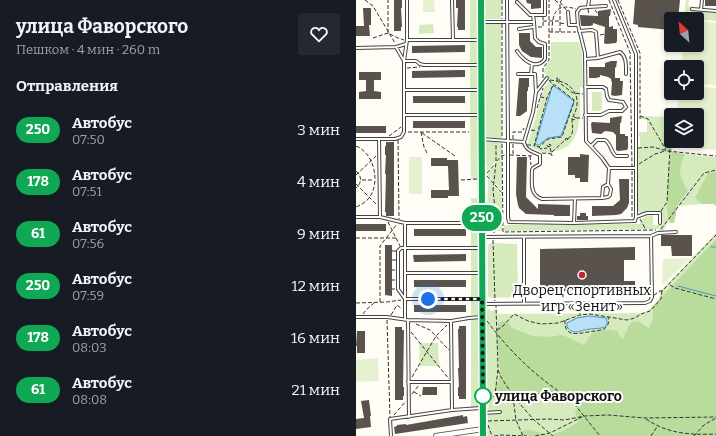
<!DOCTYPE html>
<html lang="ru">
<meta charset="utf-8">
<style>
body{margin:0;font-family:Bitter,serif;background:#242831;color:#f1f3f6;height:100vh;display:flex;flex-direction:column;font-size:15px;white-space:nowrap}
*{box-sizing:border-box;margin:0}
p{font-size:13px;color:#9ea1a6}
.icon{flex:none;width:22px;height:22px;fill:none;stroke:currentColor;stroke-width:2;stroke-linecap:round;stroke-linejoin:round}
.map{position:relative;flex:1;overflow:hidden}
.drawer{display:flex;flex-direction:column;background:#171b24;width:356px}
.drawer>*{flex:none}
.badge{padding:0 8px;border-radius:13px;font-size:14px;line-height:26px}
.needle{width:26px;rotate:333deg}
.fabs{position:absolute;left:308px;top:12px;display:grid;gap:8px}
.fabs a{display:grid;place-items:center;width:40px;height:40px;border-radius:4px;background:#171b24;box-shadow:0 2px 6px #0003;font-size:20px}
.you{position:absolute;width:20px;height:20px;margin:-10px;border:3px solid #fff;border-radius:50%;background:#1a73e8;box-shadow:0 0 0 6px #1a73e833}
.map>.badge{position:absolute;translate:-50% -50%;box-shadow:0 0 0 2px #fff}
h2{padding:0 16px;font-size:15px;line-height:36px}
.round{display:grid;place-items:center;flex:none;width:42px;height:42px;border-radius:4px;background:#242831}
.summary{display:flex;align-items:center;justify-content:space-between;height:68px;padding:0 16px}
h1{font-size:19px;font-weight:700;line-height:30px}
ul{padding:0;list-style:none}
li{display:flex;align-items:center;gap:12px;height:52px;padding:0 16px}
li div{flex:1}
li b{display:block;font-size:15px}
li em{font-style:normal}
li .badge{min-width:44px;font-weight:700;text-align:center}
main{display:flex;flex:1;min-height:0}
.map>svg:first-child{display:block}
.green{fill:#d5ebbd}
.forest{fill:#b9dc9c}
.pitch{fill:#e6f2cf}
.water{fill:#b9e0f7;stroke:#3f96cf}
.lines{fill:none;stroke-linecap:round;stroke-linejoin:round}
.stream{stroke:#3f96cf;stroke-width:1}
.building{fill:#5a524d}
.service-casing{stroke:#444;stroke-width:4}
.minor-casing{stroke:#444;stroke-width:6}
.tertiary-casing{stroke:#444;stroke-width:8}
.path{stroke:#333;stroke-width:1;stroke-dasharray:4 2;stroke-linecap:butt}
.service{stroke:#fff;stroke-width:2}
.minor{stroke:#fff;stroke-width:4.5}
.tertiary{stroke:#fff;stroke-width:5.5}
.line-casing{stroke:#fff;stroke-width:9}
.line{stroke:#10a855;stroke-width:6}
.walk{stroke:#111;stroke-width:4;stroke-dasharray:0 7.2}
.poi-dot{fill:#c4262e;stroke:#fff;stroke-width:1.5}
.stop-dot{fill:#fff;stroke:#10a855;stroke-width:2}
.labels{text-anchor:middle;dominant-baseline:central;stroke-width:4;stroke-linejoin:round;paint-order:stroke}
.poi-label{font-size:14px;fill:#111;stroke:#fff}
.stop-label{font-size:14px;font-weight:bold;fill:#111;stroke:#fff;text-anchor:start}
</style>
<main>
<section class="drawer">
<div class="summary"><div><h1>улица Фаворского</h1><p>Пешком · 4 мин · 260 m</p></div><a class="round"><svg class="icon" aria-label="heart" viewBox="0 0 24 24"><path d="M12 20l-8-8c-3-5 5-10 8-4 3-6 11-1 8 4z"/></svg></a></div>
<h2>Отправления</h2>
<ul>
<li><span class="badge" style="background:#10a855;color:#fff">250</span><div><b>Автобус</b><p>07:50</p></div><em>3 мин</em></li>
<li><span class="badge" style="background:#10a855;color:#fff">178</span><div><b>Автобус</b><p>07:51</p></div><em>4 мин</em></li>
<li><span class="badge" style="background:#10a855;color:#fff">61</span><div><b>Автобус</b><p>07:56</p></div><em>9 мин</em></li>
<li><span class="badge" style="background:#10a855;color:#fff">250</span><div><b>Автобус</b><p>07:59</p></div><em>12 мин</em></li>
<li><span class="badge" style="background:#10a855;color:#fff">178</span><div><b>Автобус</b><p>08:03</p></div><em>16 мин</em></li>
<li><span class="badge" style="background:#10a855;color:#fff">61</span><div><b>Автобус</b><p>08:08</p></div><em>21 мин</em></li>
</ul>
</section>
<div class="map">
<svg width="360" height="436" viewBox="0 0 360 436">
<rect width="100%" height="100%" fill="#fffdf5"/>
<path class="green" d="M114 0H122V38H114Z
M129 0H145V19H129Z
M330 0H333L332 6H336L335 10 360 13V21L328 18Z
M77 24 78 33 63 34V25Z
M129 24H145L146 139 129 136Z
M114 41H122V64H114Z
M195 42H223L226 53 227 87H224C224 110 228 150 197 151V153H189L174 147 172 143 188 88 193 81 188 72 190 65 195 60Z
M114 67H122V89H114Z
M114 91H122V114H114Z
M236 92H246V109L242 111H236Z
M114 116H122V179H115Z
M284 116 315 117V141H316V152L314 154C313 176 312 198 312 220 312 224 308 227 308 231H303V229L148 231V225L284 224C285 218 291 215 297 215V225H306L305 212 290 211 286 214 282 211V148L284 147V137L282 134 284 132H291V120L284 119Z
M131 141 146 143V154L131 171V164H129V142Z
M329 154 360 157V172H358L339 198 346 204 321 206 332 191C323 173 322 173 329 154Z
M145 157H146V191L132 176V173Z
M132 178 146 195V231H133L131 228Z
M115 198H122V221H115Z
M115 225H122V247H115Z
M360 233V436H130V422H132V413H136V411H132L134 392 132 391 130 382V312L134 308V311L140 310V314L289 313C295 307 307 299 303 290L307 289Z
M134 243 161 244 162 295 161 297 135 298 132 296V245Z
M115 249H122V272H115Z
M115 274H123L122 298H115Z
M115 300 122 301 123 315H115Z
M117 319H123V407H115V320Z
M63 343H82L83 366H64Z"/>
<path class="forest" d="M316 152 329 154C322 173 323 173 332 191L321 206 320 214 318 223H314C308 212 313 169 314 154Z
M360 172V206L358 204H346L339 198 352 173Z
M360 239V436H164L165 432C177 426 184 436 195 435 204 433 214 427 221 423L222 421 219 412 222 409C220 402 213 394 207 391L205 393 204 400 197 401 182 395 178 397 175 396 171 398 161 397 156 400 139 396 137 392C147 375 144 371 142 352 141 343 142 333 142 323L147 321 151 322 156 328 177 336 195 337 204 335 209 336 227 345C231 343 231 341 233 337 238 328 253 329 261 331L264 336 267 339 272 327 276 322 282 321 293 328 297 318V306Z"/>
<path class="pitch" d="M67 0H78L79 12H67Z
M341 21 360 23V85L341 84V67H325L327 45H341Z
M341 87 360 88V150L319 147V141H341V115H321L323 93H341Z
M53 157H66V194H53Z
M335 258 306 285 307 259Z
M22 358 23 381 0 382V360Z"/>
<path class="water" d="M198 86 218 101 205 136 192 138 183 145H179L196 87Z
M233 316 250 318C255 330 241 328 234 329 224 330 218 336 211 327V323L221 318Z"/>
<g class="lines">
<path class="stream" d="M355 247H360
M322 286 360 296"/>
</g>
<path class="building" d="M38 0H46V8H45L46 27H45V31H38Z
M100 0H109V30H102V27H101L102 8H100Z
M170 0H185V8L175 9V4L171 3Z
M279 0H324L322 19H315V30L282 27V25L277 24Z
M349 0H360V6H349Z
M7 8H15V25H13L14 36H0V26H8Z
M255 9 254 16H253V27L257 26V29H261V41L260 43 250 44 248 43 249 27 237 23V25L234 26H225L224 16V15L242 16V11Z
M163 33H174V41L180 47H186V58L175 57 166 51 163 45Z
M109 45V52L56 53V46Z
M255 61H261L260 68 259 67V78H264V81H267L266 95 259 96 255 95 256 83 255 79 252 77 244 75V77L240 78H233V67H249V63Z
M105 70H109V77L56 78V71Z
M3 72H25V80H18V91L25 92V99H3V92L10 91V80H3Z
M163 78H173V87H172V91H171V111L164 116H160Z
M57 96H109V103H57Z
M266 116 265 123H264V134H269V136H272V148L271 150 262 151 260 150V135L257 132 249 131 245 134 236 133 235 124 236 122 254 123V118Z
M57 121H109V128H57Z
M0 126H30V133H0Z
M30 142H38V216H30V212H29L30 174H29L30 155H29V146H30Z
M224 154 233 155 232 182H224V178H219V175H212V157H224Z
M161 157H171L170 197 182 209V204L214 205V216H198V215L170 214 163 208 162 205 160 194Z
M75 158H91V160H102L103 196H92V198H75V190H93L92 166H75Z
M263 179H273V203L271 208 265 214 260 215 236 216V206H257L264 200Z
M224 213H230V216H232V220H221V216H224Z
M0 224H30V231H0Z
M58 229H110V236H58Z
M305 235H336V256H316L315 246H305Z
M29 245H36V296L29 295Z
M279 247V260H268V281H279V292L184 291V249Z
M110 254V261L58 262 57 255Z
M58 280H110V287H58Z
M58 305H110V312H58Z
M103 326H110V399H103V396H102V387H103L102 368H103L102 329H103Z
M39 327H46V330H48L47 387H48V396H47V400H39Z
M1 331H9V353H1V346H0Z
M67 387H81V395H66Z
M13 400 15 416H14L15 427 0 429V419L8 418 5 401Z
M107 415V417L111 416 112 423 39 434 38 427 41 426V425L50 424V425Z"/>
<g class="lines">
<g class="service-casing">
<path id="service" d="M96 0 97 40
M151 0 152 141 168 142C169 150 177 152 184 155V164L177 168 176 170C176 181 173 195 186 199L246 198 247 187 252 184 253 168
M233 0 232 7 224 8 221 12 222 25 229 53 230 141 246 158 253 168H280
M161 2 174 15H177
M232 7 250 6
M336 9 360 11
M345 9 346 0
M212 12 213 25H222
M126 22H178L177 15H189V0
M163 29 177 27
M223 31 236 30 240 32 242 58
M51 40H123
M40 47 48 61
M0 48 40 47 50 44
M161 51C167 60 180 71 189 59V44L183 42 179 38 178 22
M229 59 242 58 264 52C271 57 270 66 270 74
M48 61H60L64 64 68 65H124
M162 74H179L180 92
M175 74 176 64
M229 87H247L250 89 251 96 253 100 267 102 270 107 266 111H253L245 115H229
M49 90H124
M49 115H124
M0 139H39L45 137 48 132V61L51 40V0
M23 139 24 217
M126 139 152 141V218L153 222 218 223 279 221 280 217V54L258 0
M168 142 177 112 180 92 191 78
M235 146 241 140H249C255 143 254 151 260 156H271
M246 198 252 197 254 195 255 189 252 184
M0 217H24L49 223H125
M280 217 291 213H304V223
M49 223V319
M218 223 219 199
M127 237 295 236 302 233 320 232
M168 237V303
M125 248H45L42 251V289L49 299H126
M49 273H126
M127 304 289 303 294 301 296 297 295 236
M0 317H31L52 320 95 321 113 318 125 317
M52 320 53 417
M95 321 96 410
M52 382H95
M127 413 144 412
M35 436 34 419 96 410 125 408"/>
</g>
<g class="minor-casing">
<path id="minor" d="M80 436 127 429"/>
</g>
<g class="tertiary-casing">
<path id="tertiary" d="M125 0 127 436"/>
</g>
<path class="path" d="M9 0 17 6 39 43
M146 0V19
M199 0 201 2H204L211 11
M253 0 275 55 274 56 276 166
M262 0 284 53V119
M232 9 233 15
M239 10 242 14
M187 21H204
M204 23 210 24
M146 24V137
M182 27H187V17
M193 32H220
M196 32C196 15 199 2 220 9
M204 32V2L206 0
M32 33V0
M244 35 249 34
M17 38 32 33 42 38 48 40
M51 68 64 67
M187 78V68L193 60V0
M193 80 197 85H199L218 100V102L206 137 192 139 183 147 178 146 191 98 197 85
M194 80 201 81 217 93 227 94
M201 81V78H203V81
M203 81C220 85 226 102 217 116
M184 97 191 98
M181 108 187 88
M284 116 292 119 310 150
M220 118 217 116 216 119 218 120 220 118H227
M175 130 181 131
M52 132H113
M65 132 68 147 72 155
M66 133 99 156
M33 136 45 127
M210 138 212 139 210 141 209 140Z
M157 139V132H166L168 128
M212 139C219 132 216 128 216 119
M42 140 43 219
M146 144 147 232 300 230
M157 144V155
M171 145H177
M0 146C18 153 25 182 13 198 10 202 5 205 0 207
M183 147 185 149 191 148
M194 147 191 146 192 144 195 145 194 147 196 156
M282 148 297 147 311 151 360 156
M196 152 209 140
M186 153 196 154
M154 155 177 156
M174 156 175 165
M141 161 145 156 149 155
M283 164 299 154 309 151
M0 171C6 176 6 183 0 188
M276 171V218
M131 173 139 164
M0 175 20 156
M131 176 146 193
M6 180H18
M105 180 121 179
M0 184 21 205
M305 211 311 202 315 129
M284 219 290 230
M32 222 44 246
M305 229 348 173 360 170
M138 233 139 209 137 190 140 162V143
M0 238H41
M137 240 139 301
M36 251H40
M36 260H40
M36 270H39
M36 280H39
M314 285 319 288 360 299
M36 289H39
M298 295 304 291H306L360 235
M24 302V246L41 224
M0 303 31 302 45 300
M223 307 224 314
M7 314 10 310 18 303
M35 315 41 305 46 309
M31 320 34 417
M209 320C208 337 220 334 232 332 237 331 242 331 248 329 252 326 254 322 252 317
M131 321C151 348 174 371 201 390
M60 324 74 330 93 350
M141 330 147 326 158 314 172 321 185 324 202 323 224 315 234 314 271 320 279 318 285 314 294 311 305 299 306 291
M55 332 93 379
M142 370 145 377 157 396 178 420 197 436
M56 377 80 336 91 325
M58 392 65 396
M56 394 63 385
M139 395 168 396 202 391 215 400 244 436
M157 397 160 420 167 436
M133 401 139 395 142 369 140 306
M38 415 50 401
M290 419C312 434 334 435 360 434
M132 421 193 419 208 420 229 416 252 415 289 418 360 417
M132 425 136 436
M138 436 145 435 171 436
M179 436 194 433 226 417
M295 436 301 427
M338 436 348 425 360 418"/>
<use href="#service" class="service"/>
<use href="#minor" class="minor"/>
<use href="#tertiary" class="tertiary"/>
</g>
<g class="lines">
<g class="line-casing">
<path id="line" d="M125 0 127 436"/>
</g>
<use href="#line" class="line"/>
<path class="walk" d="M72 299H126L127 396"/>
</g>
<circle class="poi-dot" cx="226" cy="275" r="4"/>
<circle class="stop-dot" cx="127" cy="396" r="8"/>
<g class="labels">
<g class="poi-label">
<text x="226" y="290">Дворец спортивных<tspan x="226" dy="16">игр «Зенит»</tspan></text>
</g>
<g class="stop-label">
<text x="139" y="396">улица Фаворского</text>
</g>
</g>
</svg>
<div class="fabs">
<a><svg class="needle" viewBox="-14 -14 28 28"><path d="M0-13l5 13h-10z" fill="#e53935"/><path d="M0 13l5-13h-10z" fill="#9ea1a6"/></svg></a>
<a><svg class="icon" aria-label="locate" viewBox="0 0 24 24"><circle cx="12" cy="12" r="6"/><path d="M12 2v4M12 18v4M2 12h4M18 12h4"/></svg></a>
<a><svg class="icon" aria-label="layers" viewBox="0 0 24 24"><path d="M12 4l9 5-9 5-9-5zM3 14l9 5 9-5"/></svg></a>
</div>
<div class="you" style="left:72px;top:299px"></div>
<b class="badge" style="left:126px;top:218px;background:#10a855;color:#fff">250</b>
</div>
</main>
